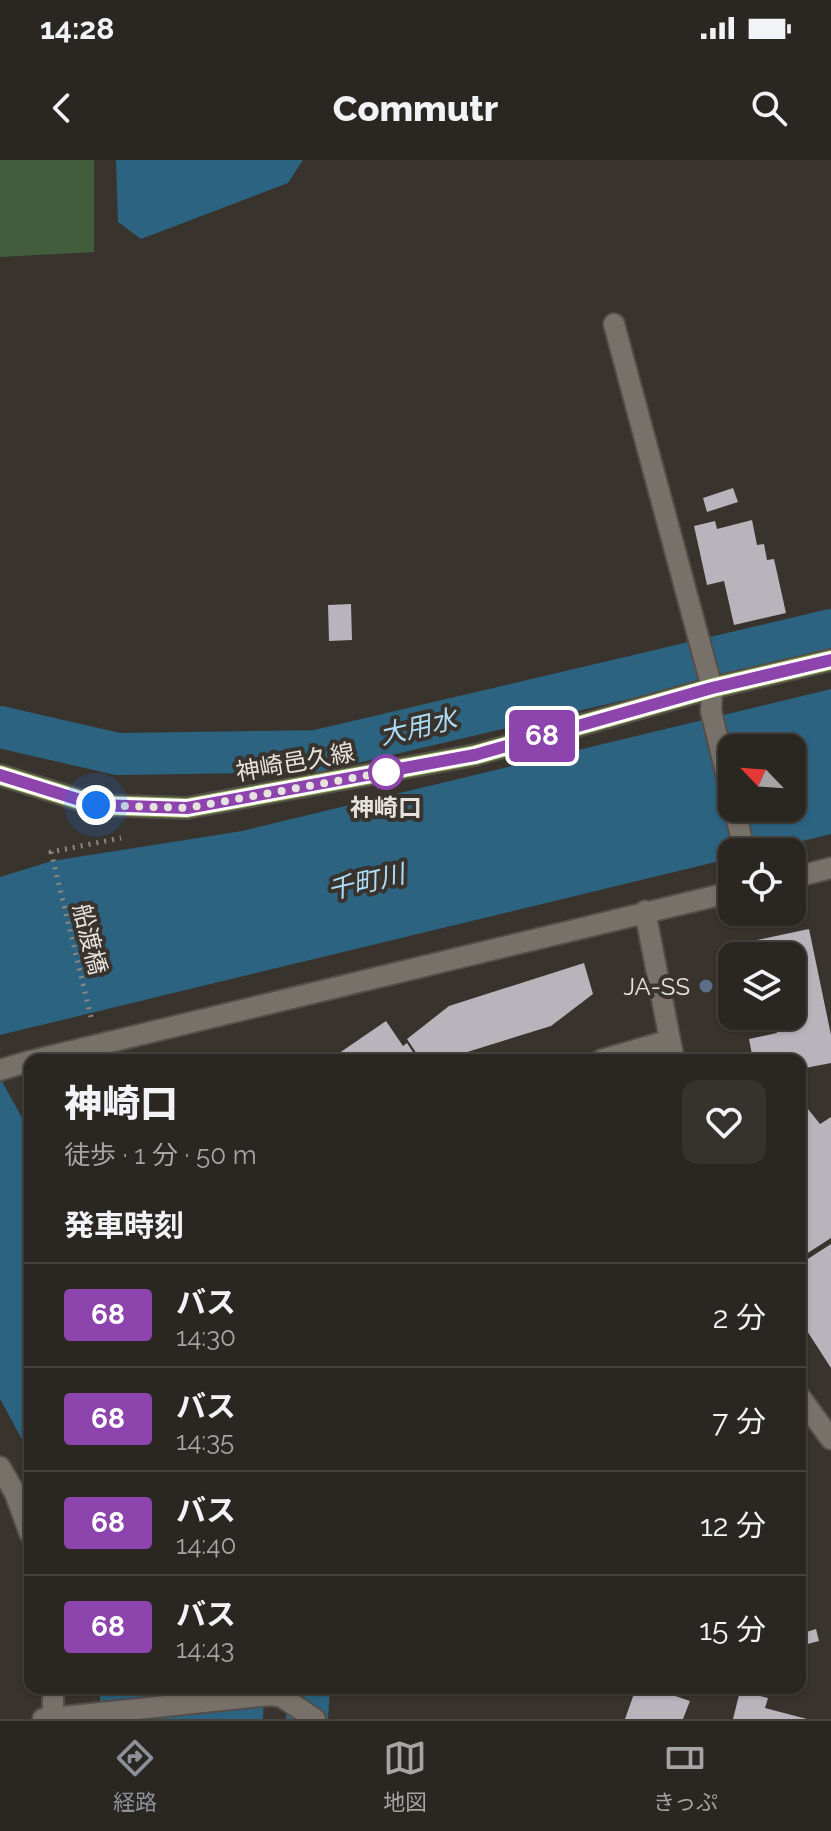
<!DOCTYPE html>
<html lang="ja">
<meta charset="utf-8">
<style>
body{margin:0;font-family:Raleway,"Noto Sans JP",sans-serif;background:#36322e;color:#f1f3f6;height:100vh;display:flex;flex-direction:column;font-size:30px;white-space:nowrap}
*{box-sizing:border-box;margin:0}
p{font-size:26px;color:#a5a5a5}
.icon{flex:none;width:44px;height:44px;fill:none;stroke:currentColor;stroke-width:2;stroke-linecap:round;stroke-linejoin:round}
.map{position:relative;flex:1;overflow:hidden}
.details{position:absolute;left:24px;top:894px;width:782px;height:640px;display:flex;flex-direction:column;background:#2a2621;border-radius:16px;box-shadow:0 2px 6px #0004,0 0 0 2px #46433f}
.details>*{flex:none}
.badge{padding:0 16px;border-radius:6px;font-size:28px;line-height:52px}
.needle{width:52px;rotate:295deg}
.fabs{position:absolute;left:718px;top:574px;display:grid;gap:16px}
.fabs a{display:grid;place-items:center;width:88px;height:88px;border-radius:16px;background:#2a2621;box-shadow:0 2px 6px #0004,0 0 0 2px #46433f;font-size:40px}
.you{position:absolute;width:40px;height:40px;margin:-20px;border:6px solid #fff;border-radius:50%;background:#1a73e8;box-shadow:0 0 0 12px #1a73e833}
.map>.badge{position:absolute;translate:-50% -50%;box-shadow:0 0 0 4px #fff}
h2{padding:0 40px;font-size:30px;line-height:72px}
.round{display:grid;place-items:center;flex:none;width:84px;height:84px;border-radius:16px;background:#36322e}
.head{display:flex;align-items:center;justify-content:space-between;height:136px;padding:0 40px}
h1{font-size:38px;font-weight:800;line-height:60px}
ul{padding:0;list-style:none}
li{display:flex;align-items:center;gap:24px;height:104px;padding:0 40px;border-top:2px solid #46433f}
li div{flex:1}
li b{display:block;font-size:30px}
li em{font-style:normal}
li .badge{min-width:88px;font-weight:700;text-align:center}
.status{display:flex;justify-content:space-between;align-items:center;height:56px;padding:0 40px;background:#2a2621;direction:ltr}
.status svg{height:22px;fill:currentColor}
header{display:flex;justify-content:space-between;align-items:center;height:104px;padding:0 40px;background:#2a2621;font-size:36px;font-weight:800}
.tabs{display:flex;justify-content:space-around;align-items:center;height:112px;border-top:2px solid #46433f;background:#2a2621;font-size:22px;color:#a5a5a5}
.tabs a{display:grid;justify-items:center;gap:4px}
.tabs .active{color:#8c9099}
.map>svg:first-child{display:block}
.green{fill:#415d3b}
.water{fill:#2c6380;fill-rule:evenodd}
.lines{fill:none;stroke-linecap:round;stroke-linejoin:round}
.canal{stroke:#2c6380;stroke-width:42}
.building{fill:#b8b4bc}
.minor-casing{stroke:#534e49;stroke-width:24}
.major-casing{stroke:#534e49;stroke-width:24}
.path{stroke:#8b8781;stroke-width:5;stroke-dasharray:2 6;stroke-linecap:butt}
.minor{stroke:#777169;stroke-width:20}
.major{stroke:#829e41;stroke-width:20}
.line-casing{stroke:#fff;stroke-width:18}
.line{stroke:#8e44ad;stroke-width:12}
.walk{stroke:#e6e3df;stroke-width:8;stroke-dasharray:0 14.4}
.stop-dot{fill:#fff;stroke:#8e44ad;stroke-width:4}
.service-dot{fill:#5c6f8a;stroke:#38332c;stroke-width:3}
.labels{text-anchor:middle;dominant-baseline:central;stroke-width:8;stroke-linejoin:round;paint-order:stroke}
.street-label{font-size:24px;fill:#e6e3df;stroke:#38332c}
.stop-label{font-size:24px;font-weight:bold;fill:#e6e3df;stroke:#38332c}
.poi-label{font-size:24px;fill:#e6e3df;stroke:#38332c;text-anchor:end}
.water-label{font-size:26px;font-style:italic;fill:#acdcf7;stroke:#38332c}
</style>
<div class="status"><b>14:28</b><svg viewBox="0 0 49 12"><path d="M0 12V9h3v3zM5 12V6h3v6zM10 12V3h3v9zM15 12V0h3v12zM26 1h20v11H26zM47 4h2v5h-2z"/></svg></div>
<header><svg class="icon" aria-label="back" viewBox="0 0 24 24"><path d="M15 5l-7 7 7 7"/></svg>Commutr<svg class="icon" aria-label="search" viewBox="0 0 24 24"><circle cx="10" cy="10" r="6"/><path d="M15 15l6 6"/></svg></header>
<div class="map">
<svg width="831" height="1559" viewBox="0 0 831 1559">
<rect width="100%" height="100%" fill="#38332c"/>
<path class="green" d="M0 0H94V92L0 97Z"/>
<path class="water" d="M116 0H303L288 23 141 79 118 62Z
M831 529V674L758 692H732V698L0 875V717L52 701 242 671ZM732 588H792V648H732Z
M0 918 30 972V1294L0 1239Z
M99 1528H264L263 1559H102Z"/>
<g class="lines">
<path class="canal" d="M0 567 118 594 317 591 831 470
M307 1559 309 1528"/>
</g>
<path class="building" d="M733 328 738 342 707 352 703 338Z
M752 360 757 385 764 384 767 400 774 399 786 453 734 465 724 421 707 425 694 366 715 361 717 369Z
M351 444 352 480 329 481 328 445Z
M809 769 831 875V903L800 909V900H753L749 879 777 873 773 856H792V796H760L757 780Z
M584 803 593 834 551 866 464 893 452 900H421L407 879 449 846Z
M386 861 403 886 407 883 418 900H329Z
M800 939 820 964 831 957V1078L800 1098Z
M831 1084V1208L800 1160V1104Z
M816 1469 819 1481 800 1486V1474Z
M636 1528H652L690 1541 683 1559H625Z
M740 1531 768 1538 765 1548 807 1559H733Z"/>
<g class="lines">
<g class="minor-casing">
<path id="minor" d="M614 164 712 528 711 551 732 638
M734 648 745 692
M792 718 831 708
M645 751 670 880
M35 900 732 732
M601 900 670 880 674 900
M0 910 30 901
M800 1237 831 1279
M0 1307 15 1333 30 1374
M53 1528V1559
M43 1559 270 1535 282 1537 315 1559"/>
</g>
<g class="major-casing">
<path id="major" d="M0 615 96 645 187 648 475 595 712 528 831 500"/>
</g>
<path class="path" d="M91 857 51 692 121 678"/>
<use href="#minor" class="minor"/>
<use href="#major" class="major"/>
</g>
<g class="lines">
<g class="line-casing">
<path id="line" d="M0 615 96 645 187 648 475 595 712 528 831 500"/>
</g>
<use href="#line" class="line"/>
<path class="walk" d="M96 645 187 648 386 612"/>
</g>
<circle class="stop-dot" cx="386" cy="612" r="16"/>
<circle class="service-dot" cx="706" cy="826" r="8"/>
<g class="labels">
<g class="street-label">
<text transform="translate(295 602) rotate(-10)">神崎邑久線</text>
<text transform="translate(90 779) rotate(76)">船渡橋</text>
</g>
<g class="stop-label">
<text x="386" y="647">神崎口</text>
</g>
<g class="poi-label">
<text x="690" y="826">JA-SS</text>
</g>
<g class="water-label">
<text transform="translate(418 567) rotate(-13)">大用水</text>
<text transform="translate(366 722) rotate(-13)">千町川</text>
</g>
</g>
</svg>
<div class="fabs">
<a><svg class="needle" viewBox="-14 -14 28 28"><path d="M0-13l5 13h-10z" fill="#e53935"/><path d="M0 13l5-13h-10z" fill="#a5a5a5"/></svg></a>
<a><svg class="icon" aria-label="locate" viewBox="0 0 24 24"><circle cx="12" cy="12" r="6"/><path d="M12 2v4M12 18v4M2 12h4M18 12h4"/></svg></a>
<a><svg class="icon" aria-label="layers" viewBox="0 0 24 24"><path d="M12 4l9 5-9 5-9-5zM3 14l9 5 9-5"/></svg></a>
</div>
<div class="you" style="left:96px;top:645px"></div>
<b class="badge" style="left:542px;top:576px;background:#8e44ad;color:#fff">68</b>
<section class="details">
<div class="head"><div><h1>神崎口</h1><p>徒歩 · 1 分 · 50 m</p></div><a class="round"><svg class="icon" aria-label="heart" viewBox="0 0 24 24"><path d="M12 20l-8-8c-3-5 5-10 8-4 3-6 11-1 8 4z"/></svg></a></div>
<h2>発車時刻</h2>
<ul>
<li><span class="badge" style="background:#8e44ad;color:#fff">68</span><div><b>バス</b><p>14:30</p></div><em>2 分</em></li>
<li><span class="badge" style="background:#8e44ad;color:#fff">68</span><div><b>バス</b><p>14:35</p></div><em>7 分</em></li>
<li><span class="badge" style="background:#8e44ad;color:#fff">68</span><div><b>バス</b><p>14:40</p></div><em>12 分</em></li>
<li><span class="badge" style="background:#8e44ad;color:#fff">68</span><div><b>バス</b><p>14:43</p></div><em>15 分</em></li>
</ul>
</section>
</div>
<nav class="tabs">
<a class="active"><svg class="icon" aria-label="directions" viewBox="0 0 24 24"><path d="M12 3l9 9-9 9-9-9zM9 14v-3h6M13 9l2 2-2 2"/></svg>経路</a>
<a><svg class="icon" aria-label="map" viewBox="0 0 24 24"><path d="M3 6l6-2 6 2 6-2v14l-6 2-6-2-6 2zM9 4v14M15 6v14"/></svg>地図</a>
<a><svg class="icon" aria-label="tickets" viewBox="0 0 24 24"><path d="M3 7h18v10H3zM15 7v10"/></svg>きっぷ</a>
</nav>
